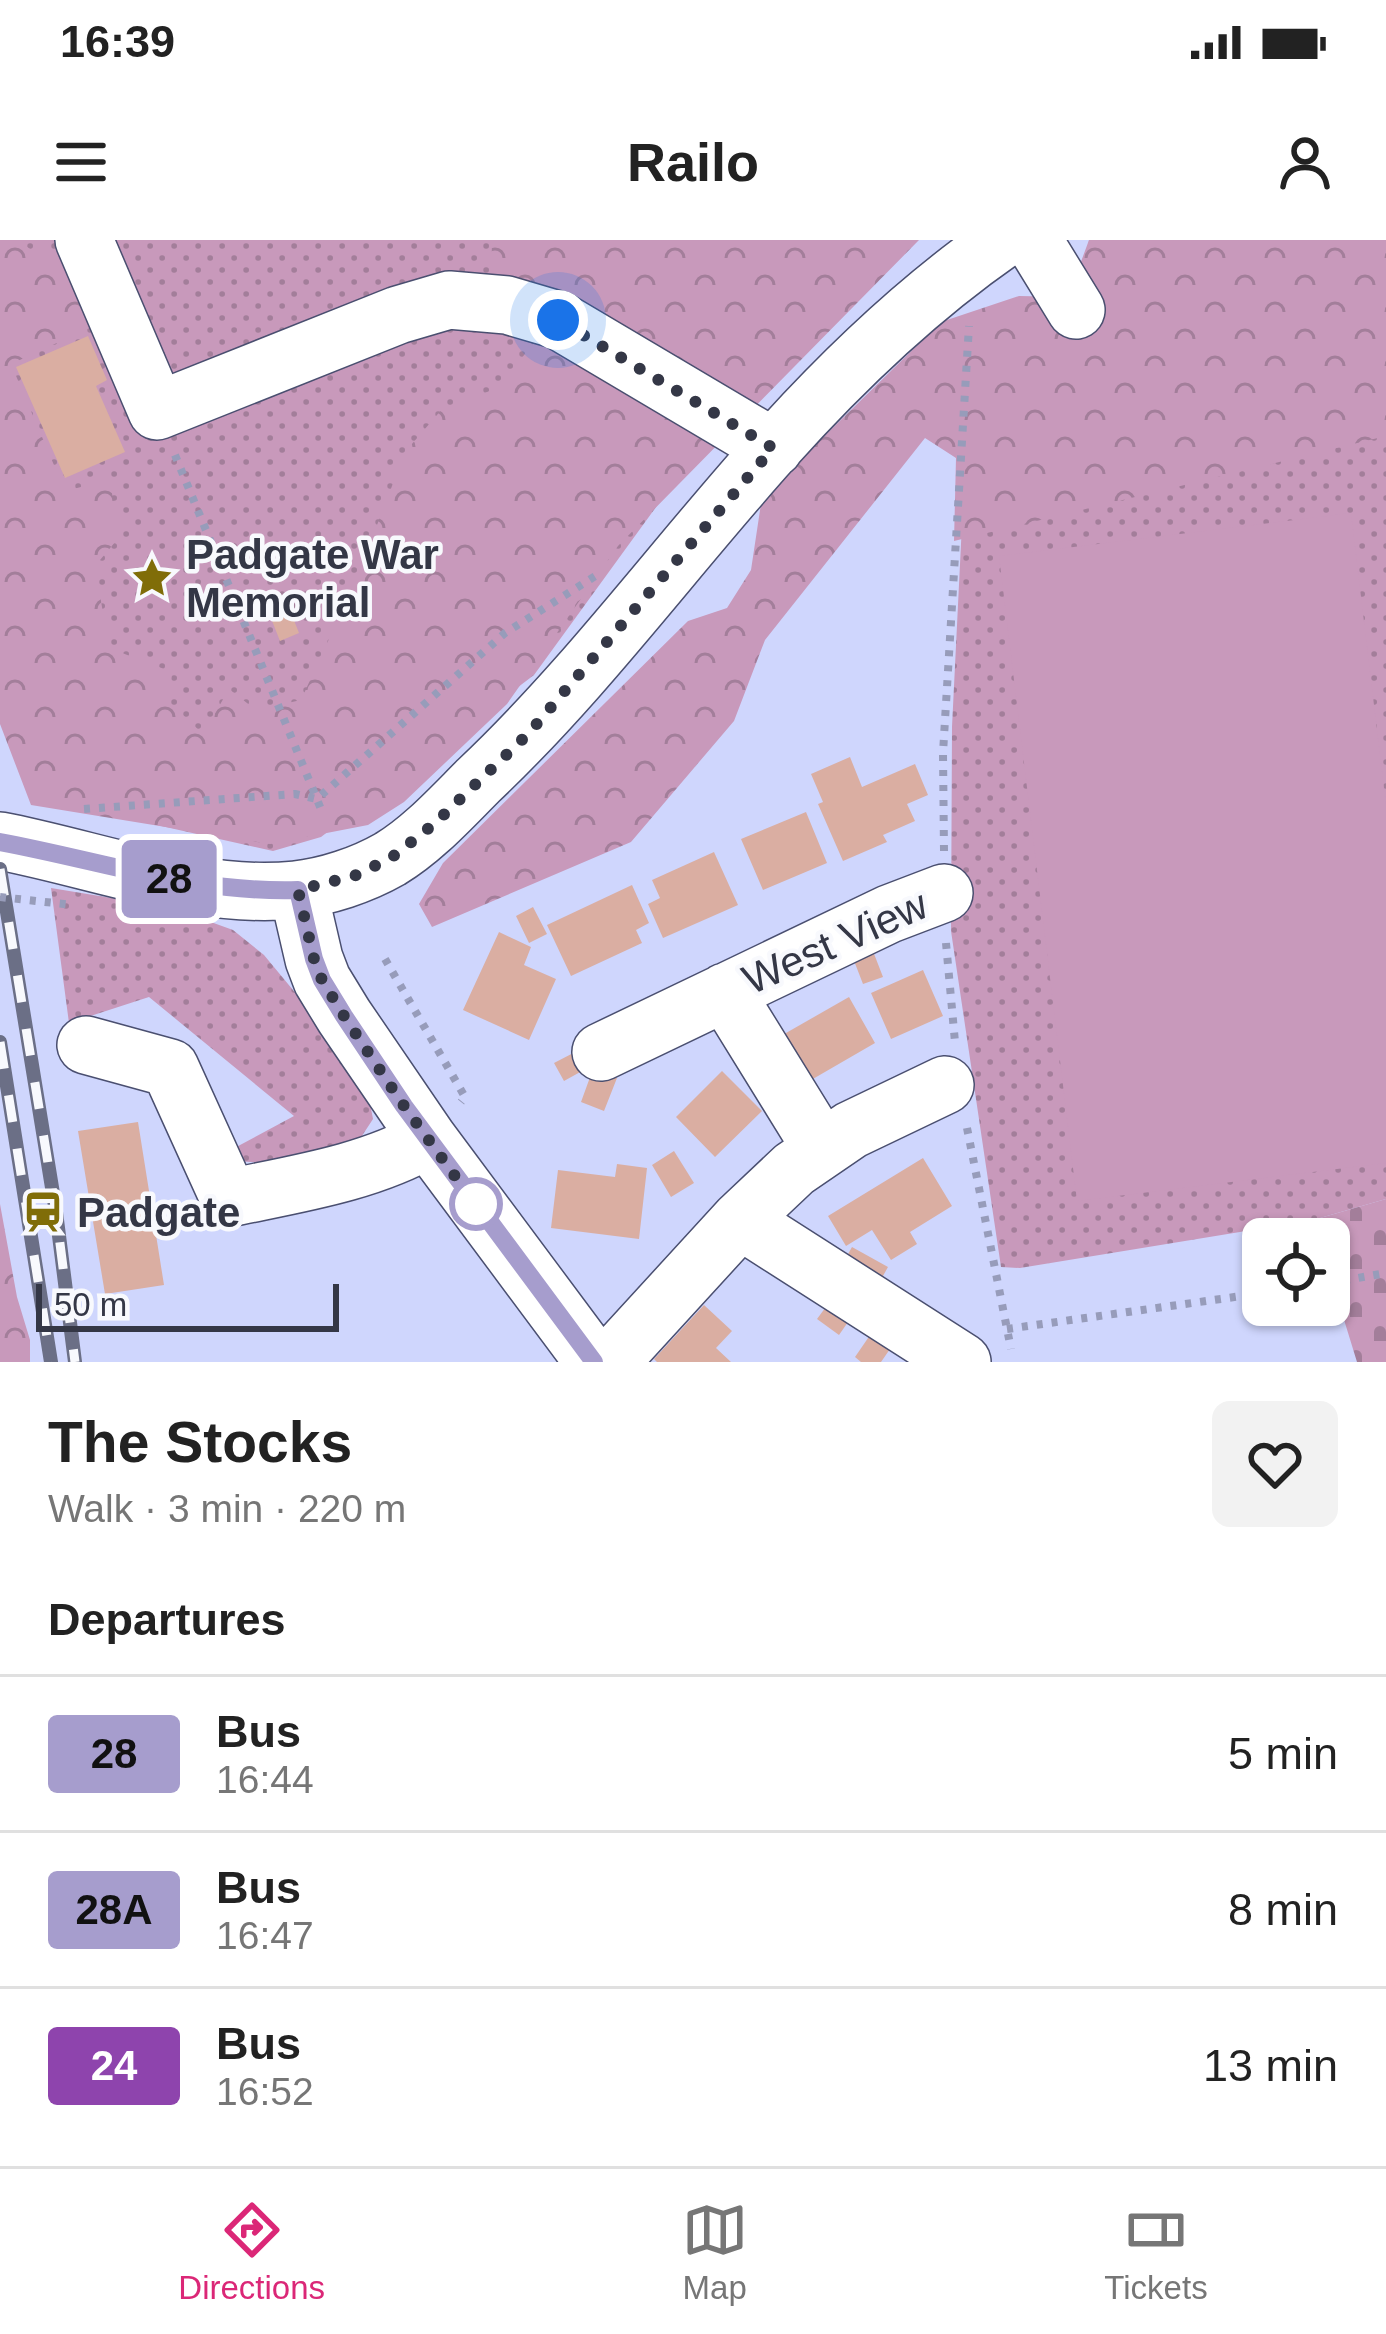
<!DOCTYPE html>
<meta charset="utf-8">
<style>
body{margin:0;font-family:Arial,sans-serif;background:#f2f2f2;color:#222;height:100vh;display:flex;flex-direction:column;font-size:45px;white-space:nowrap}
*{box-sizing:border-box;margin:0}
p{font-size:39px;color:#767676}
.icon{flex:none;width:66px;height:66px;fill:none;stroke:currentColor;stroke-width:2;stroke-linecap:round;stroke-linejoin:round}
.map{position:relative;height:1122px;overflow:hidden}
.side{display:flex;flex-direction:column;background:#fff;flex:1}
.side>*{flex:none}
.badge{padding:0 24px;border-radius:9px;font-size:42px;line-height:78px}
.buttons{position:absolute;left:1242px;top:978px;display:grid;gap:24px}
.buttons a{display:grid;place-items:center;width:108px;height:108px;border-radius:18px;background:#fff;box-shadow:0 3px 9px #0004;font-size:60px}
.scale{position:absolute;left:36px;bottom:30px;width:303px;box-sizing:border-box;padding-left:12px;border:6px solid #343746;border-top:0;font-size:33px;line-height:42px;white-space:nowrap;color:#343746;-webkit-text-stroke:9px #f8f9fd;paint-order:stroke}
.you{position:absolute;width:60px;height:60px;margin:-30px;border:9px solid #fff;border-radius:50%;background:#1a73e8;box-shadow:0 0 0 18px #1a73e833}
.map>.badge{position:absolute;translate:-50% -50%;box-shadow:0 0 0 6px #fff}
h2{padding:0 48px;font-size:45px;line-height:108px}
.round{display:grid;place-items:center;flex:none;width:126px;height:126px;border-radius:18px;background:#f2f2f2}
.head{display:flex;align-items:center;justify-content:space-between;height:204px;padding:0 48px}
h1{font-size:57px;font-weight:600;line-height:90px}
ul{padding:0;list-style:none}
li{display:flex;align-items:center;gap:36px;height:156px;padding:0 48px;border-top:3px solid #e0e0e0}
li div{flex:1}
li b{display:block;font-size:45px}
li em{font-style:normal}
li .badge{min-width:132px;font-weight:700;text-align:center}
.status{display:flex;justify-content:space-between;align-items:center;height:84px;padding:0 60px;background:#fff;direction:ltr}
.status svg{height:33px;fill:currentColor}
header{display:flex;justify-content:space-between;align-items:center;height:156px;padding:0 48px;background:#fff;font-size:54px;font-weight:600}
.dock{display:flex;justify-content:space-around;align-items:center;height:168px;border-top:3px solid #e0e0e0;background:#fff;font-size:33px;color:#767676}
.dock a{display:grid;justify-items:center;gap:6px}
.dock .current{color:#db2777}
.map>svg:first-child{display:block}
.green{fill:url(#green-dots)}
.forest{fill:url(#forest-crowns)}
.cemetery{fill:url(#cemetery-stones)}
.pitch{fill:#c899bb}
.building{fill:#daaea2}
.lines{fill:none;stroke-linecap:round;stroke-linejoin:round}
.minor-casing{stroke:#4a4f70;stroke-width:60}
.path{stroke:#979cba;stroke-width:8;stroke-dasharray:6 9;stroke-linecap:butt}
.minor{stroke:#fff;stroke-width:57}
.rail-casing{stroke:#6b6f86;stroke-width:14}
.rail{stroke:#f8f9fd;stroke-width:9;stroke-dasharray:27;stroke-linecap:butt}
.path-bridge{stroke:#979cba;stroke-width:8;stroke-dasharray:6 9;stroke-linecap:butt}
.line-casing{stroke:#fff;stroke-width:27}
.line{stroke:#a69dcd;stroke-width:18}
.walk{stroke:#343746;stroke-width:12;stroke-dasharray:0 21.6}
.stop-dot{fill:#fff;stroke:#a69dcd;stroke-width:6}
.labels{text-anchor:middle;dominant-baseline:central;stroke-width:9;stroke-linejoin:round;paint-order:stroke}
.poi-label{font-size:42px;font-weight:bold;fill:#343746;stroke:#f8f9fd;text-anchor:start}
.street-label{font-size:42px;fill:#343746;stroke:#f8f9fd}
</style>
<div class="status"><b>16:39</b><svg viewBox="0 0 49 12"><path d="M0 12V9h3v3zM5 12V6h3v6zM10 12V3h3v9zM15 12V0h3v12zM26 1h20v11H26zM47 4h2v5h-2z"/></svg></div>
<header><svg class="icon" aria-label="menu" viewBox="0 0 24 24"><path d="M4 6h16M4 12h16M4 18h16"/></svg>Railo<svg class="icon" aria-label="person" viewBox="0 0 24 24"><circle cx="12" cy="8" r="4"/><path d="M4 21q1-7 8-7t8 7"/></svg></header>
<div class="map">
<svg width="1386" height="1122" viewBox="0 0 1386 1122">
<defs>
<pattern id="green-dots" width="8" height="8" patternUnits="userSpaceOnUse" patternTransform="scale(3)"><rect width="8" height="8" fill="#c899bb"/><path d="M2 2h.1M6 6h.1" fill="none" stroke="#a37e9a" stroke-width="1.8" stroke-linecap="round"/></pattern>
<pattern id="forest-crowns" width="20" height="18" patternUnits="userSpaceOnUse" patternTransform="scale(3)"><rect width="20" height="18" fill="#c899bb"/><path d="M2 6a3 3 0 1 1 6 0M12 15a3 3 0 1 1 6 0" fill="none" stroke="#a37e9a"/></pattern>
<pattern id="cemetery-stones" width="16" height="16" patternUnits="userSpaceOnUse" patternTransform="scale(3)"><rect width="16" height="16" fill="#c899bb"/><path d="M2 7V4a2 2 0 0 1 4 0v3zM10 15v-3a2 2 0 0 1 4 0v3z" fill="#a37e9a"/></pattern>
</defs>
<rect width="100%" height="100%" fill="#cfd6fd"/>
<path class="green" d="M0 0H850L534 435 321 597 273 611 45 560Z
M1089 0H1386V959L1313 980 1020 1028 1001 1027 951 691 952 487 972 80 1081 63Z
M51 648 172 668 233 690 264 715 365 837 373 879 356 905 305 925 212 920 294 876 149 757 69 783Z"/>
<path class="forest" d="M0 0H17L36 13 76 8 96 85 11 124 65 251 109 240 121 295 95 326 109 408 172 432 169 462 203 494 229 449 256 470 301 460 356 340 405 212 443 168 498 148 536 100 491 49 492 0H919L618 306 507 464 404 562 368 585 270 604 31 565 0 484Z
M1089 0H1386V196L954 301 956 218 925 198 765 400 734 481 631 602 432 687 419 664 443 623 688 381 727 368 751 330 762 257 941 82 1019 56 1068 57Z
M0 964 17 1057 30 1100V1122H0Z"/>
<path class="cemetery" d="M1386 959V1122H1357L1329 1031V999H1319L1313 980Z"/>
<path class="pitch" d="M1351 273 1386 565V923L1077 961 999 316Z"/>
<path class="building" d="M88 96 107 140 96 146 125 212 65 238 16 127Z
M284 355 299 393 280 401 265 363Z
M850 517 862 547 915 524 928 555 907 564 915 581 883 595 887 602 843 621 818 564 823 562 811 534Z
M806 572 827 623 763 650 741 599Z
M714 612 738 665 663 698 648 664 660 658 652 640Z
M632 645 649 683 636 690 642 703 571 736 547 685Z
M533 667 547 694 529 703 516 676Z
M499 692 531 707 524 725 556 739 529 800 463 770Z
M871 706 883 737 863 744 851 713Z
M923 730 943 776 891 799 871 753Z
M849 757 875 803 799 847 772 801Z
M581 809 591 826 564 841 554 823Z
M593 829 617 838 604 871 581 862Z
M722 831 762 871 715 917 676 877Z
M138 882 164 1045 105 1054 78 891Z
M674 911 694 943 671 957 652 925Z
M923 918 952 966 910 992 917 1004 891 1020 872 990 846 1006 828 976Z
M617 924 647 928 639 999 551 988 558 930 615 937Z
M852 1007 888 1027 875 1050 839 1030Z
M834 1056 855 1072 839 1095 817 1079Z
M704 1065 732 1091 716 1108 731 1122H657L654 1119Z
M877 1085 897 1099 881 1122H861L855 1117Z"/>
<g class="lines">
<g class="minor-casing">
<path id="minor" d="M84 0 157 171 398 75 449 60 507 65 558 80 774 208
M1033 0 1076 70
M0 601C95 619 198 660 295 650 326 647 362 635 390 619 423 599 451 568 478 541 586 439 674 318 773 208 842 131 917 59 1002 0
M298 650 314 719 322 740 344 776 428 899 594 1122
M725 752 822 909
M86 805 170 828 229 958C295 944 369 933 428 899
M601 812 889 674 944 653
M740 980 962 1122
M610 1122 740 980 794 929 851 890 945 845"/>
</g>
<path class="path" d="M175 215 323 574
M84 569 295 554 317 559 505 393 600 333
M944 611 943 513 969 86
M946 703 955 802
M385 719 465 857 461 862
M967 888 1011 1109
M1329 1043 1386 1033
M1007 1089 1263 1053"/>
<use href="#minor" class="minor"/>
<g class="rail-casing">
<path id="rail" d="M0 629 56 972 75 1122
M0 802 51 1122"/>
</g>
<use href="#rail" class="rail"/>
<path class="path-bridge" d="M0 657 73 665"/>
</g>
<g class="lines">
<g class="line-casing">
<path id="line" d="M0 602C103 621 191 653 298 650L314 719 322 740 344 776 404 866 594 1122"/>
</g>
<use href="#line" class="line"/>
<path class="walk" d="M476 964 484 976 404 866 344 776 322 740 314 719 298 650 354 636 391 618 434 584 528 494 773 208 558 80"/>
</g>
<defs>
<g id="sight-bare" transform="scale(3.24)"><path d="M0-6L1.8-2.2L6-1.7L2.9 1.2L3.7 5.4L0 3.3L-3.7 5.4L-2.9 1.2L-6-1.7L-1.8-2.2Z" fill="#806d08" stroke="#f8f9fd" stroke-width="2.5" paint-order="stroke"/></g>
<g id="station-bare" transform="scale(3.24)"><path d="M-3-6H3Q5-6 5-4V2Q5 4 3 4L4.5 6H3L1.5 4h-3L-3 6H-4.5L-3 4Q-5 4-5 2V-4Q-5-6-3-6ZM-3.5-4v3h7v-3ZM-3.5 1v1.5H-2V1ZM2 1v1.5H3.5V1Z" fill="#806d08" stroke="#f8f9fd" stroke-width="2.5" paint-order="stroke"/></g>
</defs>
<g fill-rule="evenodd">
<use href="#sight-bare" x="152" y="338"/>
<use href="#station-bare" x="43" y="972"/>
</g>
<circle class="stop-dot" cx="476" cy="964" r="24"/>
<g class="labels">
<g class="poi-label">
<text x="186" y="314">Padgate War<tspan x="186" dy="48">Memorial</tspan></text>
<text x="77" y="972">Padgate</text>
</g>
<g class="street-label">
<text transform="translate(835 702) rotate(-24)">West View</text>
</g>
</g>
</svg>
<div class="buttons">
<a><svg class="icon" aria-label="locate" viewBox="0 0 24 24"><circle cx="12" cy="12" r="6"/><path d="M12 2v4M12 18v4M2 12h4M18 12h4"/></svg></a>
</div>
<div class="scale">50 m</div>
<div class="you" style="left:558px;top:80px"></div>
<b class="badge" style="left:169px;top:639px;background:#a69dcd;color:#111">28</b>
</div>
<section class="side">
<div class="head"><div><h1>The Stocks</h1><p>Walk · 3 min · 220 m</p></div><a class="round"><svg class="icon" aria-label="heart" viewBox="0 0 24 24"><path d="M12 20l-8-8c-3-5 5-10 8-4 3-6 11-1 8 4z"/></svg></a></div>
<h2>Departures</h2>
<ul>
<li><span class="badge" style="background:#a69dcd;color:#111">28</span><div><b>Bus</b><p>16:44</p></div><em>5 min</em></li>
<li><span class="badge" style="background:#a69dcd;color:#111">28A</span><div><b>Bus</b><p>16:47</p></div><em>8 min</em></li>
<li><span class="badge" style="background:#8e44ad;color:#fff">24</span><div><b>Bus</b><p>16:52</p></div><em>13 min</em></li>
</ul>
</section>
<nav class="dock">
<a class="current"><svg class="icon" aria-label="directions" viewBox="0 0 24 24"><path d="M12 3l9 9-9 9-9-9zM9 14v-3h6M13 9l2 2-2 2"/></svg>Directions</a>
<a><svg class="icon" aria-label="map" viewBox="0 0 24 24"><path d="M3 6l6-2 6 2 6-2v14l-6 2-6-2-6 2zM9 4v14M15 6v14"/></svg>Map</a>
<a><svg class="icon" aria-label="tickets" viewBox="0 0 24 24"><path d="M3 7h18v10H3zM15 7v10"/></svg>Tickets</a>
</nav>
